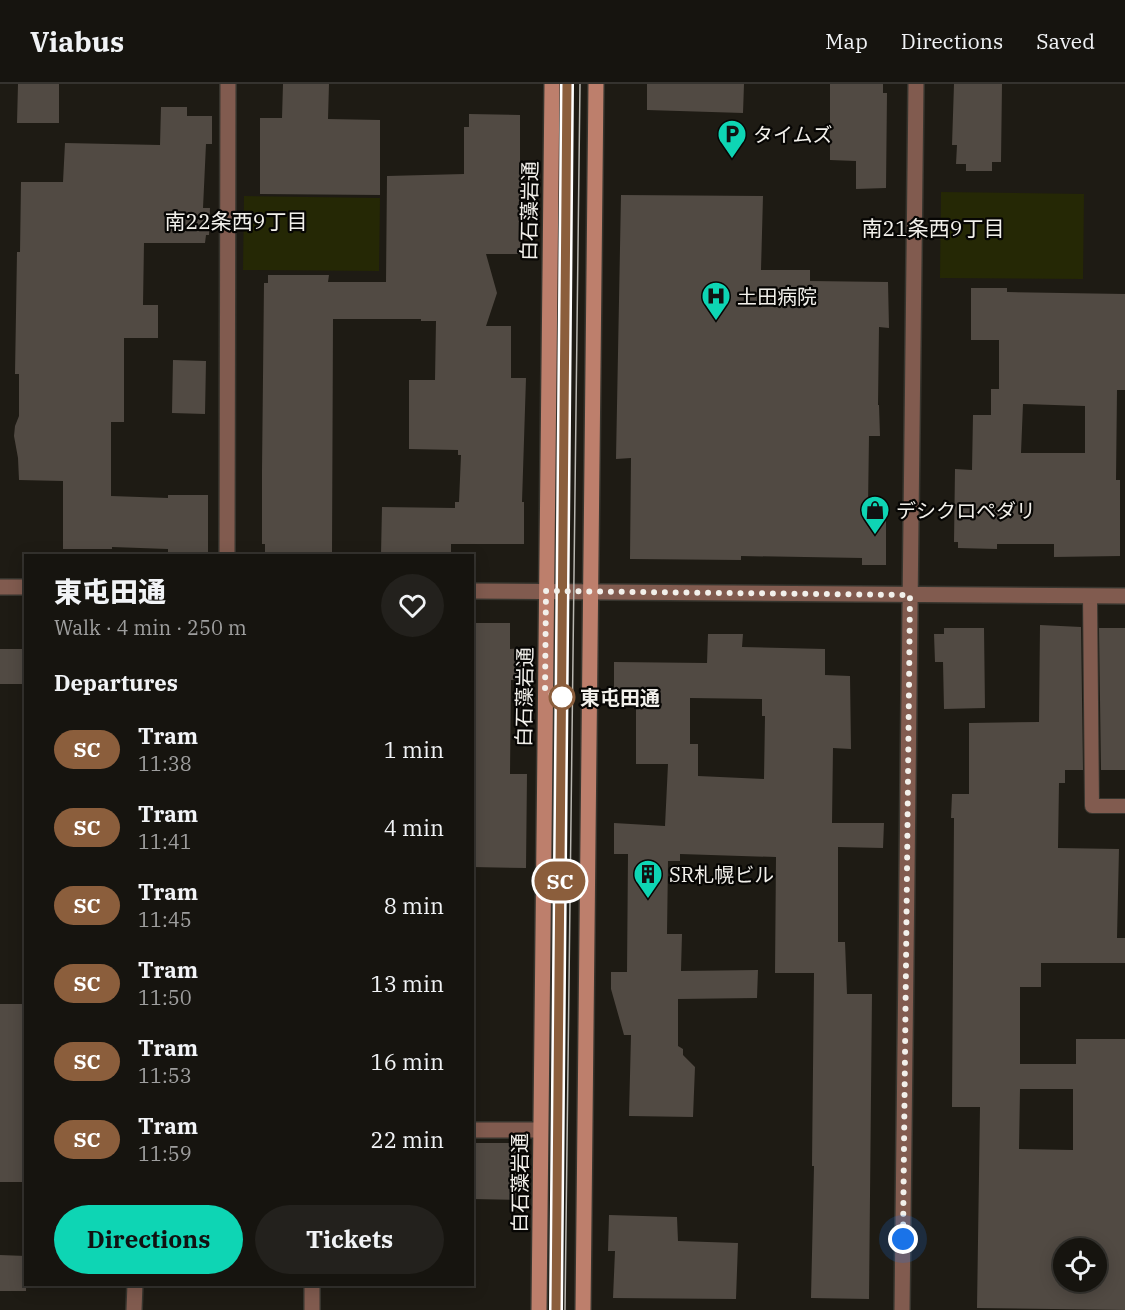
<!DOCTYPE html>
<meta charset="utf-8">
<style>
body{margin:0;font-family:"IBM Plex Serif","Noto Sans JP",serif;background:#23211d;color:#f1f3f6;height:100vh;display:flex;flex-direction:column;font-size:22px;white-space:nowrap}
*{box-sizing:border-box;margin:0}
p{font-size:20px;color:#9e9e9e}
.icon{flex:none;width:33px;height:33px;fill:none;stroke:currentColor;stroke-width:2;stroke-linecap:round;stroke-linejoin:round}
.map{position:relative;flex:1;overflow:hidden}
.sheet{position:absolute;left:24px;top:470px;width:450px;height:732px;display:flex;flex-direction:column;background:#16140f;border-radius:0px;box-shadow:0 3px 15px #0003,0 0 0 2px #35332f}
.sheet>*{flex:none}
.badge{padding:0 12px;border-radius:20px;font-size:21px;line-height:39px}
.buttons{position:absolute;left:1053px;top:1154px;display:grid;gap:12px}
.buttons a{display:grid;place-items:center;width:54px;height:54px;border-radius:50%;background:#16140f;box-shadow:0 3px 15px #0003,0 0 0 2px #35332f;font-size:30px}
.you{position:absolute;width:30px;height:30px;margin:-15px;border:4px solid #fff;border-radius:50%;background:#1a73e8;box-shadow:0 0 0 9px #1a73e833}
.map>.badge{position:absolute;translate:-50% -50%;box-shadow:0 0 0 3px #fff}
h2{padding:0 30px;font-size:22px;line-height:54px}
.round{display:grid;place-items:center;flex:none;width:63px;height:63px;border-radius:32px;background:#23211d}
.head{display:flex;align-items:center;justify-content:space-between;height:102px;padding:0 30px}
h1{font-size:28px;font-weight:800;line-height:45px}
.cta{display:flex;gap:12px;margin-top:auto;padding:12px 30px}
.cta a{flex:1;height:69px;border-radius:36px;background:#0ed5b4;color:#111;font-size:24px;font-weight:800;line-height:69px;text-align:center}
.cta a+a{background:#23211d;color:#f1f3f6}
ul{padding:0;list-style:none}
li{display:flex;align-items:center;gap:18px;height:78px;padding:0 30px}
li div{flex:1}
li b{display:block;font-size:22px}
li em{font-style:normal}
li .badge{min-width:66px;font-weight:700;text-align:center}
header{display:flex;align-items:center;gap:36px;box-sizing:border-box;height:84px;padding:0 30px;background:#16140f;border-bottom:2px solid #35332f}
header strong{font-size:28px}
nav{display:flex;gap:33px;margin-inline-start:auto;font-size:21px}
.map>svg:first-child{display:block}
.green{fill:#252805}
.building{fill:#514a43;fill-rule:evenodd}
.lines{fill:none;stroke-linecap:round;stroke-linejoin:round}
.lane-casing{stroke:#37352e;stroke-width:16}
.street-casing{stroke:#37352e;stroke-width:18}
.secondary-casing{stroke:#37352e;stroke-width:18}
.lane{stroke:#815b4f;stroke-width:14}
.street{stroke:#815b4f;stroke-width:15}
.secondary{stroke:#bd7f6c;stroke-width:15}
.tram{stroke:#b8b6b0;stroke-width:1.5}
.line-casing{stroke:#fff;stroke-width:14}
.line{stroke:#8b5e3c;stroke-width:9}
.walk{stroke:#f2f0eb;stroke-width:6;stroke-dasharray:0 10.8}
.stop-dot{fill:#fff;stroke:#8b5e3c;stroke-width:3}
.labels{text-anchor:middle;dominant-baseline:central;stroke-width:4.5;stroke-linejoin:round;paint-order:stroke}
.poi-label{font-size:20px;fill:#f2f0eb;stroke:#070604;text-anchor:start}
.street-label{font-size:20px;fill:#f2f0eb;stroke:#070604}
.stop-label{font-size:20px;font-weight:bold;fill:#f2f0eb;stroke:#070604;text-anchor:start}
.neighbourhood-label{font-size:21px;fill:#f2f0eb;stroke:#070604}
</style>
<header>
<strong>Viabus</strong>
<nav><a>Map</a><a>Directions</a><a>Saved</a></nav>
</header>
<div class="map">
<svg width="1125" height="1226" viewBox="0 0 1125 1226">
<rect width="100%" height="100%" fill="#1e1b14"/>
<path class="green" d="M941 108 1084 110 1083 195 940 194Z
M244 112 380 114 379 187 243 186Z"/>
<path class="building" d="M18 0H59V39H17Z
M283 0H329L328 35 380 36V111L260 110V34H282Z
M647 0H744L743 29 647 26Z
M830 0H883V9H887L886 104 856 105V77L830 76Z
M954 0H1002L1001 78H992V87H966V80H956L957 61H952Z
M161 23H187V32H212V60H206L203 124H210L209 151H206L205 159H144L143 221H158V254H124V338H111V412L168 414V411H208V471H168V465L112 463V465H63V397L19 396 18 374 14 352 15 342 19 332V290H15L17 168H20L21 98H63L65 59 160 61Z
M469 30 520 31V91H523V170H486L497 209 486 242H511V294H526L522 418H524V460H451V471H381L382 423 455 424V418H459L461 371H458V366L409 365V296H435L436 237H421V235H333L332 471H265V460H262V386L264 199H268V191H329L328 198H386L387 92 464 90V43H469Z
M621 111 763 112 761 186H810V197L888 198 889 244 879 243 878 321H879L880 352H869L868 423H886V481H862V474L741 472V476L630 475 631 374 616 375Z
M971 204H1007V208L1125 210V306H1117L1116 396H1120V472L1054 473V460H997V465L958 464V458H954L955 385 972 386 973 331H991V305H999V256H971ZM1023 320 1085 322V369H1021Z
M173 276 206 277 205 330 172 329Z
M472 539H510V565L521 564 522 596H511L510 690H527L526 784 472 783Z
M1040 541 1081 543 1083 686H1065V699H1059L1058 764 1119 765 1117 854H1125V879H1041V903H1020V980H1076V955H1125V1226L977 1224 980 1023H952L954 734H951L952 710H969V639L1039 638ZM1020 1005H1073V1066L1019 1065ZM1064 1164H1096V1197H1064Z
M944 544H984L985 624 944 625 943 578H935L934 550H944Z
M1099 544H1125V686H1101Z
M708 550H743L742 563 825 565V591L850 592 851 665 833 664 832 739H884L883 764 838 763V858H845L847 910H872L869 1215 811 1214 814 1082H812L814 889H775L776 773 680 770V777H668L667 850H682L681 887 758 886 757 914 678 915V962L683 965V971L695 983 693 1033 629 1032 631 951H624L611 905V888H627L628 770H614V739L665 742 668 680H636V612H614V578L707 579ZM690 614 762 615V632H765L764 695 698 692V660H690Z
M0 565H26V600H0Z
M0 920H26V1098H0Z
M472 1059H517L516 1116 472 1115Z
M609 1131 677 1133 678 1157 738 1159 736 1215 613 1214 615 1167H608Z
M0 1171 26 1172V1207H0Z"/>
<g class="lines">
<g class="lane-casing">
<path id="lane" d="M1090 512 1092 722H1125"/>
</g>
<g class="street-casing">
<path id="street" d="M227 471 228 0
M0 503H26
M472 507 1125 512
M472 1046H540
M134 1226 135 1200
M312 1226V1200
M902 1226 916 0"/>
</g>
<g class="secondary-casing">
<path id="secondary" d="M539 1226 552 0
M583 1226 596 0"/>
</g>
<use href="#lane" class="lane"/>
<use href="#street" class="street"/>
<use href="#secondary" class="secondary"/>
<path class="tram" d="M556 1226 567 0
M565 1226 580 0"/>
</g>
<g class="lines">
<g class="line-casing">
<path id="line" d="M556 1226 567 0"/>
</g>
<use href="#line" class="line"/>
<path class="walk" d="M562 613 545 608 546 507 910 511 903 1155"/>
</g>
<defs>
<g id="parking-pin" transform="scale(1.5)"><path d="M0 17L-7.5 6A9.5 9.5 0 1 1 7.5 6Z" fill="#0ed5b4" stroke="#070604"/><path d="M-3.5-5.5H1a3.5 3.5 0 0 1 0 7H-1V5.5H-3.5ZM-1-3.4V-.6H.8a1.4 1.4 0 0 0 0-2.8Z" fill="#111"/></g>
<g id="hospital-pin" transform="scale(1.5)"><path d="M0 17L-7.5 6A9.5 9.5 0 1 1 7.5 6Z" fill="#0ed5b4" stroke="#070604"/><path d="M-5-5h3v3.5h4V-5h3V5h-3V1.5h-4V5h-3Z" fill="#111"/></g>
<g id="shop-pin" transform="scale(1.5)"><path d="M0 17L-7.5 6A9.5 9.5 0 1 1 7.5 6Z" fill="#0ed5b4" stroke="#070604"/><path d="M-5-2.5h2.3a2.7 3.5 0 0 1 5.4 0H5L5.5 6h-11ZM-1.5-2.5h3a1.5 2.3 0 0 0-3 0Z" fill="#111"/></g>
<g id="building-pin" transform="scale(1.5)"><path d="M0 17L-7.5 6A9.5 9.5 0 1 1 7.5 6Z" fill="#0ed5b4" stroke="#070604"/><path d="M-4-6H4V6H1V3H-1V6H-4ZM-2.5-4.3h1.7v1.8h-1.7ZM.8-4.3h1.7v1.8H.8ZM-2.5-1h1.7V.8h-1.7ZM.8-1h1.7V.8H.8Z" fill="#111"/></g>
</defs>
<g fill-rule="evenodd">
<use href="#parking-pin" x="732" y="50"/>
<use href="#hospital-pin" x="716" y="212"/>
<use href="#shop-pin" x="875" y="426"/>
<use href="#building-pin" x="648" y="790"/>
</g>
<circle class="stop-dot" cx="562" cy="613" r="12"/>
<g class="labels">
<g class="poi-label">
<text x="753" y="50">タイムズ</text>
<text x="737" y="212">土田病院</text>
<text x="896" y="426">デシクロペダリ</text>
<text x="669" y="790">SR札幌ビル</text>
</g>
<g class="street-label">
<text transform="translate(529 127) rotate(-89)">白石藻岩通</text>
<text transform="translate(524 613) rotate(-89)">白石藻岩通</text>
<text transform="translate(519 1099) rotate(-90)">白石藻岩通</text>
</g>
<g class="stop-label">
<text x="580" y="613">東屯田通</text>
</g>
<g class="neighbourhood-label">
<text x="236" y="137">南22条西9丁目</text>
<text x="933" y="144">南21条西9丁目</text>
</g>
</g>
</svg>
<div class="buttons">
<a><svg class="icon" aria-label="locate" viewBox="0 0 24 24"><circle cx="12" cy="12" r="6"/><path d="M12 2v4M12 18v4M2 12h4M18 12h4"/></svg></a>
</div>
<div class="you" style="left:903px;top:1155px"></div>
<b class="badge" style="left:560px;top:797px;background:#8b5e3c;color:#fff">SC</b>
<section class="sheet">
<div class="head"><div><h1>東屯田通</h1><p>Walk · 4 min · 250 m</p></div><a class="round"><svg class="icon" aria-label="heart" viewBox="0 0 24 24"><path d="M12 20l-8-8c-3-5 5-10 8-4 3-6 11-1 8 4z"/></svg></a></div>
<h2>Departures</h2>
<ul>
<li><span class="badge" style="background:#8b5e3c;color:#fff">SC</span><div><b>Tram</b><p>11:38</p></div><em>1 min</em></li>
<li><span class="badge" style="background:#8b5e3c;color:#fff">SC</span><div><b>Tram</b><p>11:41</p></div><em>4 min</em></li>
<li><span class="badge" style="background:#8b5e3c;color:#fff">SC</span><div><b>Tram</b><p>11:45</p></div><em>8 min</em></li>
<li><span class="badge" style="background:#8b5e3c;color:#fff">SC</span><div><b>Tram</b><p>11:50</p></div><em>13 min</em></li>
<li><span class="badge" style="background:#8b5e3c;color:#fff">SC</span><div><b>Tram</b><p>11:53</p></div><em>16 min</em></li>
<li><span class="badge" style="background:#8b5e3c;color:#fff">SC</span><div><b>Tram</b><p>11:59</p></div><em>22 min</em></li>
</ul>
<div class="cta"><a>Directions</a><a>Tickets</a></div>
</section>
</div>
